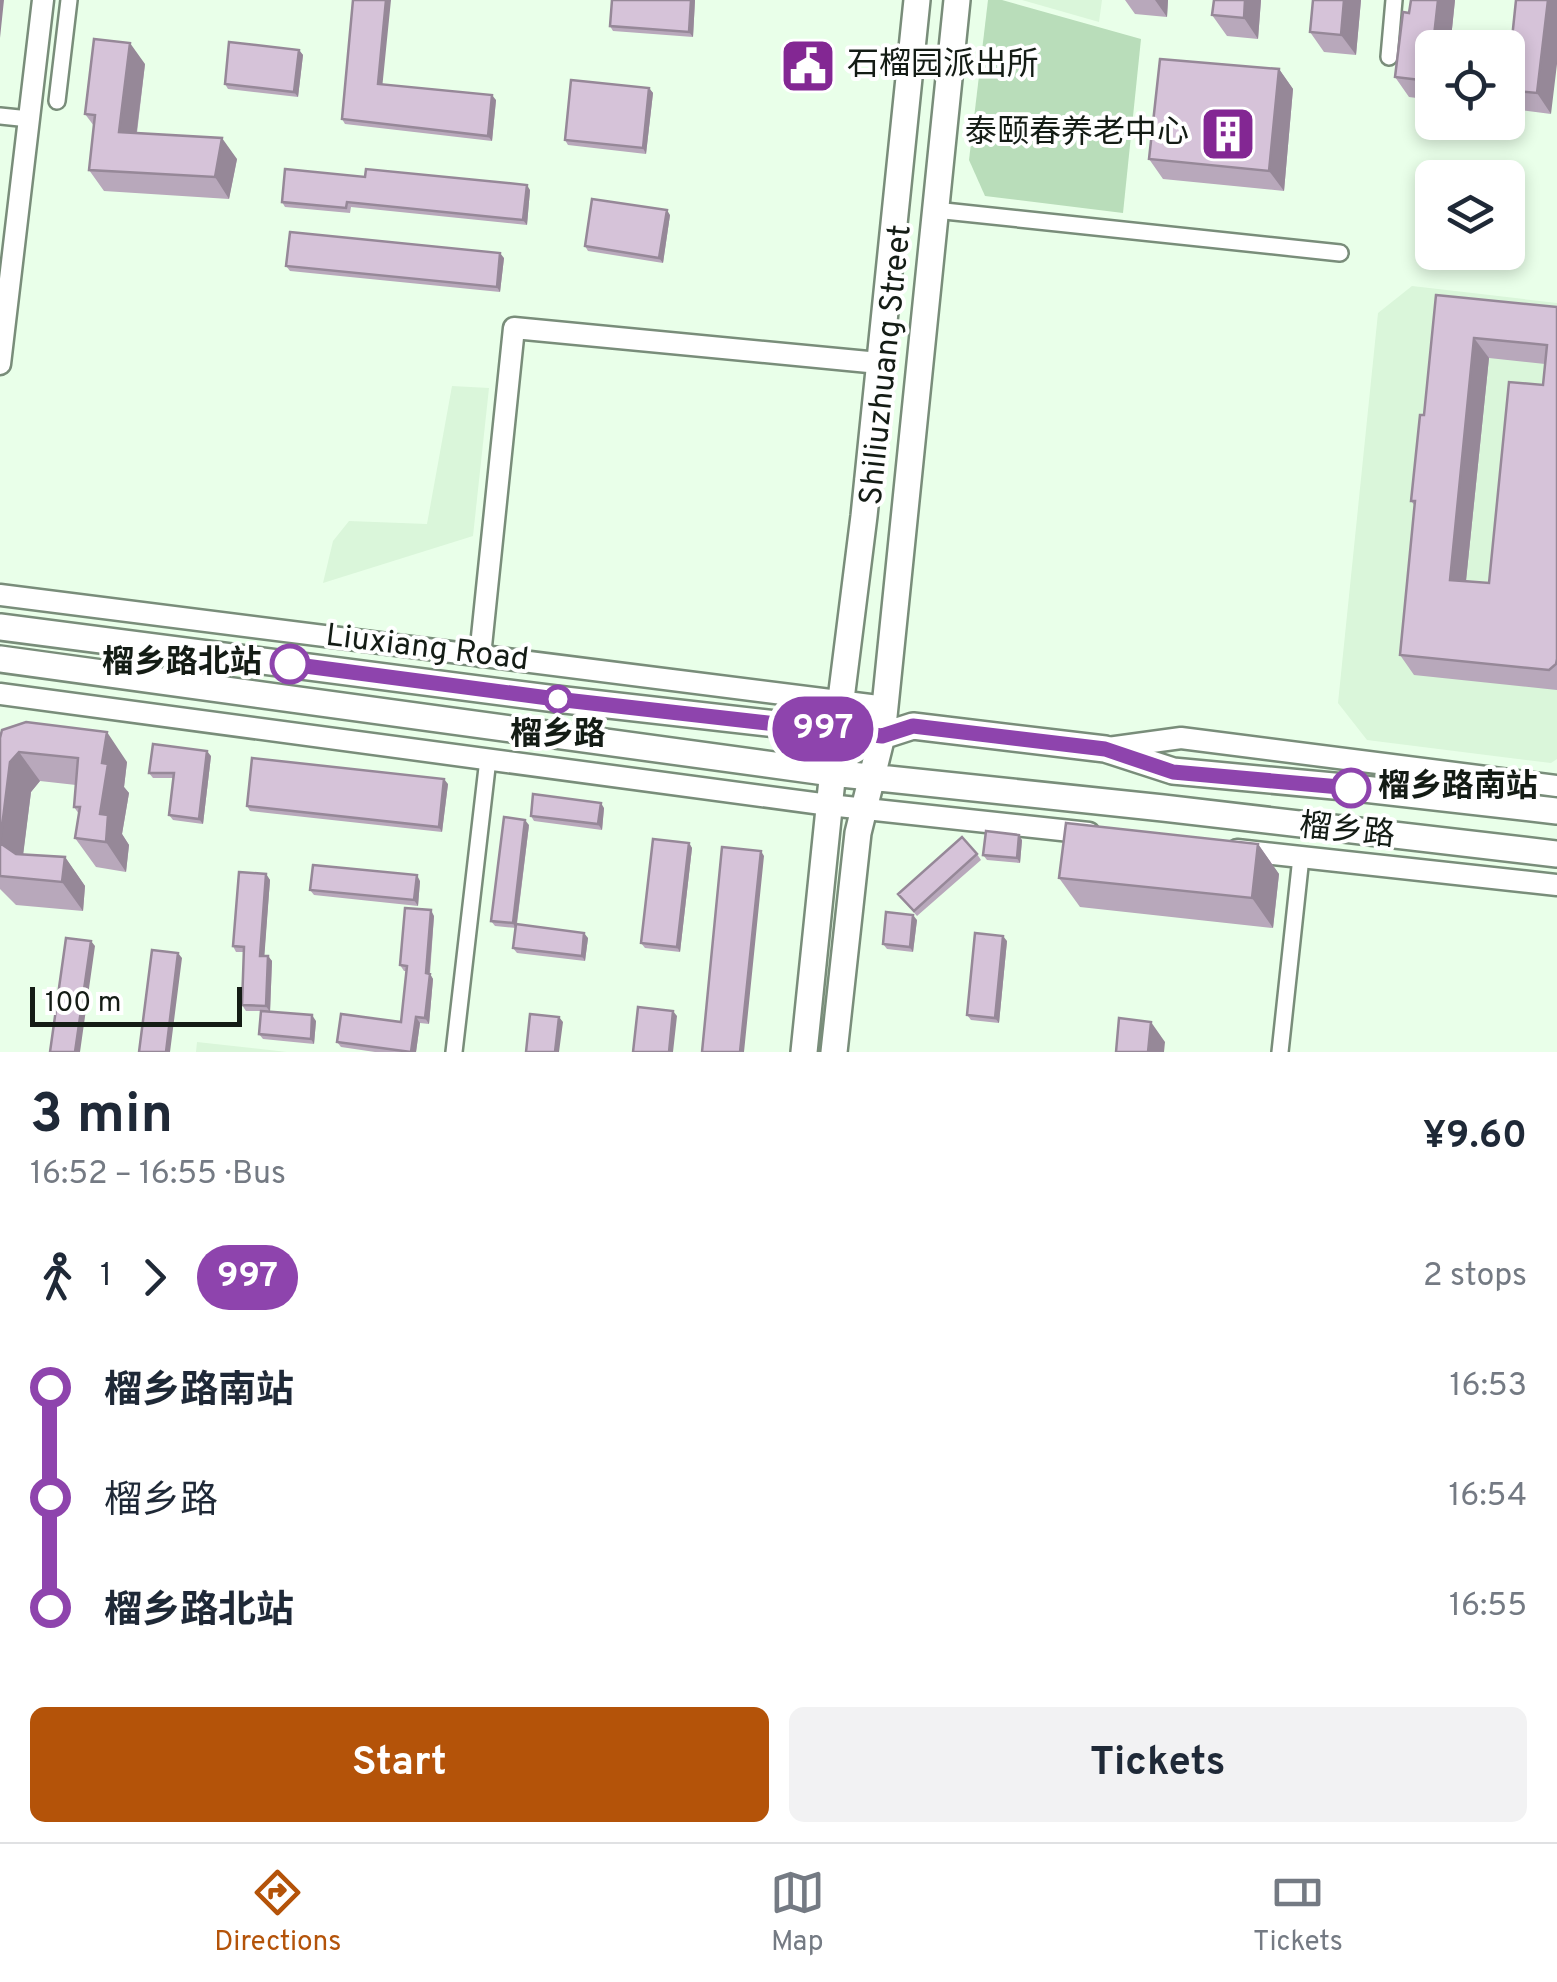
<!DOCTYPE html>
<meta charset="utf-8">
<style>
body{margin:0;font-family:Overpass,"Noto Sans SC",sans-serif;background:#f2f2f3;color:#1f2937;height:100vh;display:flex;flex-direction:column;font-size:38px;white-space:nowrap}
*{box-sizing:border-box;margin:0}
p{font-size:32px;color:#747a83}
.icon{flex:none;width:55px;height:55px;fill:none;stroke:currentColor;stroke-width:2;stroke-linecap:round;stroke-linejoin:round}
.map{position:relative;height:1052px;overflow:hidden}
.drawer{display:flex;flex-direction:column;background:#fff;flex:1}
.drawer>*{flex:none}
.badge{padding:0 20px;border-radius:32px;font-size:35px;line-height:65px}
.controls{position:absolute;left:1415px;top:30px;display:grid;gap:20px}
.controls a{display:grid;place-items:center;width:110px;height:110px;border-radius:15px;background:#fff;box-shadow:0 5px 15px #0003;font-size:50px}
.scale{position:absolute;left:30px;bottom:25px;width:212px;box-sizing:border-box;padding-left:10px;border:5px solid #141c15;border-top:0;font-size:28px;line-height:35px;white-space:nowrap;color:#141c15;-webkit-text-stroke:8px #fff;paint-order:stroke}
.map>.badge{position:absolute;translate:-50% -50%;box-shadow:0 0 0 5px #fff}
.legs{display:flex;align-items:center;gap:15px;height:110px;padding:0 30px;font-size:32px}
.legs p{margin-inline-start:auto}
.summary{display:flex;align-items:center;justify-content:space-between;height:170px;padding:0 30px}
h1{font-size:55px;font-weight:700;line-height:75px}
.action{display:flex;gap:20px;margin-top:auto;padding:20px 30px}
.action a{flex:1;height:115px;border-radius:15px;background:#b45309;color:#fff;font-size:40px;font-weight:700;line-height:115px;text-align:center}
.action a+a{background:#f2f2f3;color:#1f2937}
ul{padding:0 30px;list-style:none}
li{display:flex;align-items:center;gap:35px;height:110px;font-size:38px}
li i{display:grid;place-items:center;width:15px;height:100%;margin:0 12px;background:currentColor}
li i::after{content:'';width:25px;height:25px;margin:-12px;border:8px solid;border-radius:50%;background:#fff}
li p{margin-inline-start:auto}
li:first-child i{background:linear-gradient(#0000 50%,currentColor 0)}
li:last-child i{background:linear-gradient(currentColor 50%,#0000 0)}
.dock{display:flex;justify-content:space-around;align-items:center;height:140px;border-top:2px solid #e0e1e3;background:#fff;font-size:28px;color:#747a83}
.dock a{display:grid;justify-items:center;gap:5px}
.dock .on{color:#b45309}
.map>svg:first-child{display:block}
.built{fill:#daf6da}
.green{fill:#b9ddba}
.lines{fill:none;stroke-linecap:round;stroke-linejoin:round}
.minor-casing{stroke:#798d7a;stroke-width:20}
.tertiary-casing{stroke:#798d7a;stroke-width:25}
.primary-casing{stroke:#798d7a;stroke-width:30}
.minor{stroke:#fff;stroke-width:15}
.tertiary{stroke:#fff;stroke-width:20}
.primary{stroke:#fff;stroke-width:25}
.wall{fill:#b8a8bb;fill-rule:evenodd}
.shaded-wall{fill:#968898}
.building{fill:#d6c3d9;stroke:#968898;stroke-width:2.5;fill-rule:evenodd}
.line-1-casing{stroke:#fff;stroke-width:22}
.line-1{stroke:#8e44ad;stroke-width:15}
.stop-1-dot{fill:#fff;stroke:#8e44ad;stroke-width:5}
.labels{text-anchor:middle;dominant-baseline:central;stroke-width:8;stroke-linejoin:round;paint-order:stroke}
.poi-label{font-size:32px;fill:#141c15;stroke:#fff;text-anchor:start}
.street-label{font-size:32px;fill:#141c15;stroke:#fff}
.stop-label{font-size:32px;font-weight:bold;fill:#141c15;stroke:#fff;text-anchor:end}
</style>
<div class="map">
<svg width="1557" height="1052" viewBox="0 0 1557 1052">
<rect width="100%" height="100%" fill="#e9ffe9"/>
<path class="built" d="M1022 0H1102L1099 22Z
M1412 286 1557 303V759L1551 763 1367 740 1338 703 1378 313Z
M452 386 489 388 473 536 323 583 333 541 349 521 427 524Z
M197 1042 287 1052H196Z"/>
<path class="green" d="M988 0H1002L1141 39 1123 213 985 196 969 160Z"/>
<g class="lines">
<g class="minor-casing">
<path id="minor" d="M1389 57 1394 0
M57 101 69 0
M0 116 29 119
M935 210 1340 253
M454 1052 488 759
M1280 1052 1301 857"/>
</g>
<g class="tertiary-casing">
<path id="tertiary" d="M0 364 43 0
M0 595 886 707
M480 656 514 328 879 363
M0 694 829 805 1089 833
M1108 748 1181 738 1557 786
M1237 850 1557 885"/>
</g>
<g class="primary-casing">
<path id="primary" d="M0 627 556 699 882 736 913 726 1105 749 1173 771 1355 788 1557 811
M0 659 832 773 1163 808 1557 854
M804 1052 837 731 864 516 917 0
M834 1052 858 833 882 736 957 0"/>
</g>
<use href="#minor" class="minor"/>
<use href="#tertiary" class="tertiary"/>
<use href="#primary" class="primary"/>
</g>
<path class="wall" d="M612 0H695L693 37 613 31 610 26Z
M1125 0H1168L1167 17 1135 14Z
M1261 0 1258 39 1227 36 1212 15Z
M1313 0H1361L1356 55 1324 52 1310 32Z
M1411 0H1455L1450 48H1432V100L1409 97 1395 77Z
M1516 0 1551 114 1520 110 1508 92V77Z
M299 50 303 55 298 97 228 89 225 84Z
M145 64 137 133 237 159 229 199 104 191 89 170 94 126 85 114Z
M1279 69 1293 89 1284 191 1163 179 1149 159Z
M382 84 496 100 492 141 345 124 342 119Z
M649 88 653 93 646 154 568 145 565 140Z
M365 177 530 190 527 225 351 207 350 213 285 207 282 202Z
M670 215 663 263 588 251 585 246Z
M504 258 500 292 290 271 286 266Z
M1436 295 1557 307V690L1414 675 1400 655 1415 506 1411 501 1424 415ZM1489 358 1545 364 1543 385 1489 583 1466 581Z
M0 738 127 762 124 787 129 793 122 834 129 845 126 872 96 867 75 838 79 814 74 807 76 785 40 781 31 792 23 854 65 857 85 886 83 911 16 905 0 889Z
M211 756 203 824 173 820 169 815 173 778H153L149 773Z
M448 784 442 832 250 811 247 806Z
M604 808 602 830 534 821 531 816Z
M529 825 517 924 588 938 585 961 517 953 513 948 516 928 495 926 491 921Z
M1022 840 1020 863 987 860 983 855Z
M689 843 692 848 680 952 645 948 641 943Z
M1258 844 1279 874 1273 928 1080 907 1059 878Z
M977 854 981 860 917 916 902 899Z
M266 874 270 880 264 956H268L272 961 270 1012 316 1021 314 1044 263 1039 259 1034 261 1011H246L242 1005 244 952H236L233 946Z
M420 881 418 906 314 895 310 890Z
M434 916 430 974 433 979 429 1024 420 1023 416 1052H375L341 1047 337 1042 401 1022 407 971H404L400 965Z
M917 920 913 952 887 949 883 944Z
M1007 941 999 1023 971 1020 967 1015Z"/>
<path class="shaded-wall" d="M0 0H4L0 38Z
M386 0H391L382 89 378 84Z
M691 0H695L693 37 689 32Z
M1155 0H1168L1167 17Z
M1245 0H1261L1258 39 1244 18Z
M1344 0H1361L1356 55 1341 35Z
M1438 0H1455L1450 48H1433Z
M1548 0H1557V64L1551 114 1537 93Z
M130 43 145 64 134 153 119 132Z
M299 50 303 55 298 97 294 92Z
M1432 52V85L1429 81Z
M1279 69 1293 89 1284 191 1269 171Z
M649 88 653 93 646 154 643 148Z
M492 95 496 100 492 141 488 136Z
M222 138 237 159 229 199 215 177Z
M527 185 530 190 527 225 523 220Z
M667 210 670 215 663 263 659 258Z
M500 253 504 258 500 292 497 287Z
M1474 338 1489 358 1464 600 1450 580Z
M107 732 127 762 124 787 129 793 122 834 129 845 126 872 106 842 100 814 102 763Z
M207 751 211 756 203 824 199 819Z
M19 752 40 781 31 792 21 872 0 843 10 762Z
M444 779 448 784 442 832 439 827Z
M601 803 604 808 602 830 598 824Z
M525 820 529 825 516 929 513 923Z
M1019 835 1022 840 1020 863 1017 858Z
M689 843 692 848 680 952 677 947Z
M1258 844 1279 874 1273 928 1252 898Z
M761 851 764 856 744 1052H740Z
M65 857 85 886 83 911 62 882Z
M266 874 270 880 264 961 260 956Z
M417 875 420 881 418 906 414 900Z
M431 910 434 916 429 979 426 973Z
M913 915 917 920 913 952 910 947Z
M584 933 588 938 585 961 582 956Z
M1003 936 1007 941 999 1023 995 1018Z
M91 941 95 946 80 1052H75Z
M178 953 182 958 170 1052H166Z
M268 956 272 961 270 1012 266 1006Z
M430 974 433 979 429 1024 425 1018Z
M673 1011 677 1016 673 1052H669Z
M312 1015 316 1021 314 1044 311 1039Z
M416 1017 420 1023 416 1052H411Z
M559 1017 563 1022 559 1052H555Z
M1151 1022 1165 1042 1164 1052H1148Z"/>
<path class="building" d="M353 0H386L378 84 492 95 488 136 342 119Z
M612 0H691L689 32 610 26Z
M1214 0H1245L1244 18 1212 15Z
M1313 0H1344L1341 35 1310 32Z
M1411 0H1438L1429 81 1395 77 1403 12 1409 13Z
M1516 0H1548L1537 93 1508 90V77Z
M94 39 130 43 119 132 222 138 215 177 89 170 95 115 85 114Z
M229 42 299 50 294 92 225 84Z
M1160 59 1279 69 1269 171 1149 159Z
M571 80 649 88 643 148 565 140Z
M285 169 365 177 366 169 527 185 523 220 347 202 346 208 282 202Z
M592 199 667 210 659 258 585 246Z
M290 232 500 253 497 287 286 266Z
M1436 295 1557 307V659L1556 664 1549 670 1400 655 1415 501H1411L1420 415H1424ZM1474 338 1547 345 1543 385 1509 382 1489 583 1450 580Z
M26 722 107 732 102 763 108 764 100 814 108 815 106 842 75 838 80 807H74L78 758 19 752 10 762 0 843 16 854 65 857 62 882 0 876V738L2 730Z
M153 744 207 751 199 819 169 815 174 773H149Z
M252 758 444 779 439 827 247 806Z
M533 794 601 803 598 824 531 816Z
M504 817 525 820 513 923 491 921Z
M1066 823 1258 844 1252 898 1059 878Z
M986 831 1019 835 1017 858 983 855Z
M962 837 977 854 914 911 898 894Z
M653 839 689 843 677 947 641 943Z
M722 847 761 851 740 1052H702Z
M313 865 417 875 414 900 310 890Z
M239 872 266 874 260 956H268L266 1006 242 1005 244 947 233 946Z
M405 908 431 910 426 973 430 974 425 1018 416 1017 411 1052 337 1042 341 1014 401 1022 407 966 400 965Z
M886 912 913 915 910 947 883 944Z
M516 924 584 933 582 956 513 948Z
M975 933 1003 936 995 1018 967 1015Z
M66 938 91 941 75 1052H50Z
M152 950 178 953 166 1052H139Z
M638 1007 673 1011 669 1052H633Z
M261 1011 312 1015 311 1039 259 1034Z
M530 1014 559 1017 555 1052H526Z
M1119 1018 1151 1022 1148 1052H1116Z"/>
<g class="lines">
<g class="line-1-casing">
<path id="line-1" d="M290 664 556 699 882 736 913 726 1105 749 1173 772 1351 788"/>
</g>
<use href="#line-1" class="line-1"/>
</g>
<defs>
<g id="civic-square" transform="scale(2.875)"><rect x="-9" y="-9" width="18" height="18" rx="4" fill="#832793" stroke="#fff"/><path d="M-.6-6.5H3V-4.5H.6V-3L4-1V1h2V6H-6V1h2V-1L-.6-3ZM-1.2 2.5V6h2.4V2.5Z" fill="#fff"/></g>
<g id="building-square" transform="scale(2.875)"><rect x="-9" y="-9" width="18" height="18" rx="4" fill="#832793" stroke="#fff"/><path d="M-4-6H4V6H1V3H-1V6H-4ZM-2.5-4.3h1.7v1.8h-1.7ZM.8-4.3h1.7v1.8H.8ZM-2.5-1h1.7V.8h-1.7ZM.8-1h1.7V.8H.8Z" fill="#fff"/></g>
</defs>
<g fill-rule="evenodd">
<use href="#civic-square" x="808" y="66"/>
<use href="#building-square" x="1228" y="134"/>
</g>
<g class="stop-1-dot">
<circle cx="290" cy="664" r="18"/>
<circle cx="558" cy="699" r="12"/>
<circle cx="1351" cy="788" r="18"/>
</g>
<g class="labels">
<g class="poi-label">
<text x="847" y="66">石榴园派出所</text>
<text x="1189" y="134" text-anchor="end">泰颐春养老中心</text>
</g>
<g class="street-label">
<text transform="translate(887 365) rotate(-84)">Shiliuzhuang Street</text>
<text transform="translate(427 649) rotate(7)">Liuxiang Road</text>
<text transform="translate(1347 832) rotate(6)">榴乡路</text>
</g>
<g class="stop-label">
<text x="262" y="664">榴乡路北站</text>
<text x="558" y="736" text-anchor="middle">榴乡路</text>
<text x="1378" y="788" text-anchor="start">榴乡路南站</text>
</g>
</g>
</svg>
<div class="controls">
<a><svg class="icon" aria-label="locate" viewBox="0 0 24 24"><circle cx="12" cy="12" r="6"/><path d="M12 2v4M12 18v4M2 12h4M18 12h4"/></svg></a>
<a><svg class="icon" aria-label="layers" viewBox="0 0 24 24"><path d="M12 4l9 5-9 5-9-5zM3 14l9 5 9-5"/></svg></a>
</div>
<div class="scale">100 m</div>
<b class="badge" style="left:823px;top:729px;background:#8e44ad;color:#fff">997</b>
</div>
<section class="drawer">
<div class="summary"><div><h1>3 min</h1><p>16:52 – 16:55 · Bus</p></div><b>¥9.60</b></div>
<div class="legs"><svg class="icon" aria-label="walk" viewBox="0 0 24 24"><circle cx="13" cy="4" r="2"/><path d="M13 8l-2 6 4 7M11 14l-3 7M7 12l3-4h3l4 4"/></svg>1<svg class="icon" aria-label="forward" viewBox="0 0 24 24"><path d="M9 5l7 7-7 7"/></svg><b class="badge" style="background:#8e44ad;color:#fff">997</b><p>2 stops</p></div>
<ul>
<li><i style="color:#8e44ad"></i><b>榴乡路南站</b><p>16:53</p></li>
<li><i style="color:#8e44ad"></i><span>榴乡路</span><p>16:54</p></li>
<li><i style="color:#8e44ad"></i><b>榴乡路北站</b><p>16:55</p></li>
</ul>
<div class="action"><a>Start</a><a>Tickets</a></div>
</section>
<nav class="dock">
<a class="on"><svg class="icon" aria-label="directions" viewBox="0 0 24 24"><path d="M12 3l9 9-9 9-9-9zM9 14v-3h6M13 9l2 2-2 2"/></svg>Directions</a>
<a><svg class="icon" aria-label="map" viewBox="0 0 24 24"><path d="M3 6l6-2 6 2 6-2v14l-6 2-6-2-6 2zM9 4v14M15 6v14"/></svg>Map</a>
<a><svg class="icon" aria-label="tickets" viewBox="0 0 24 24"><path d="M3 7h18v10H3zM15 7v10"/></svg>Tickets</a>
</nav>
